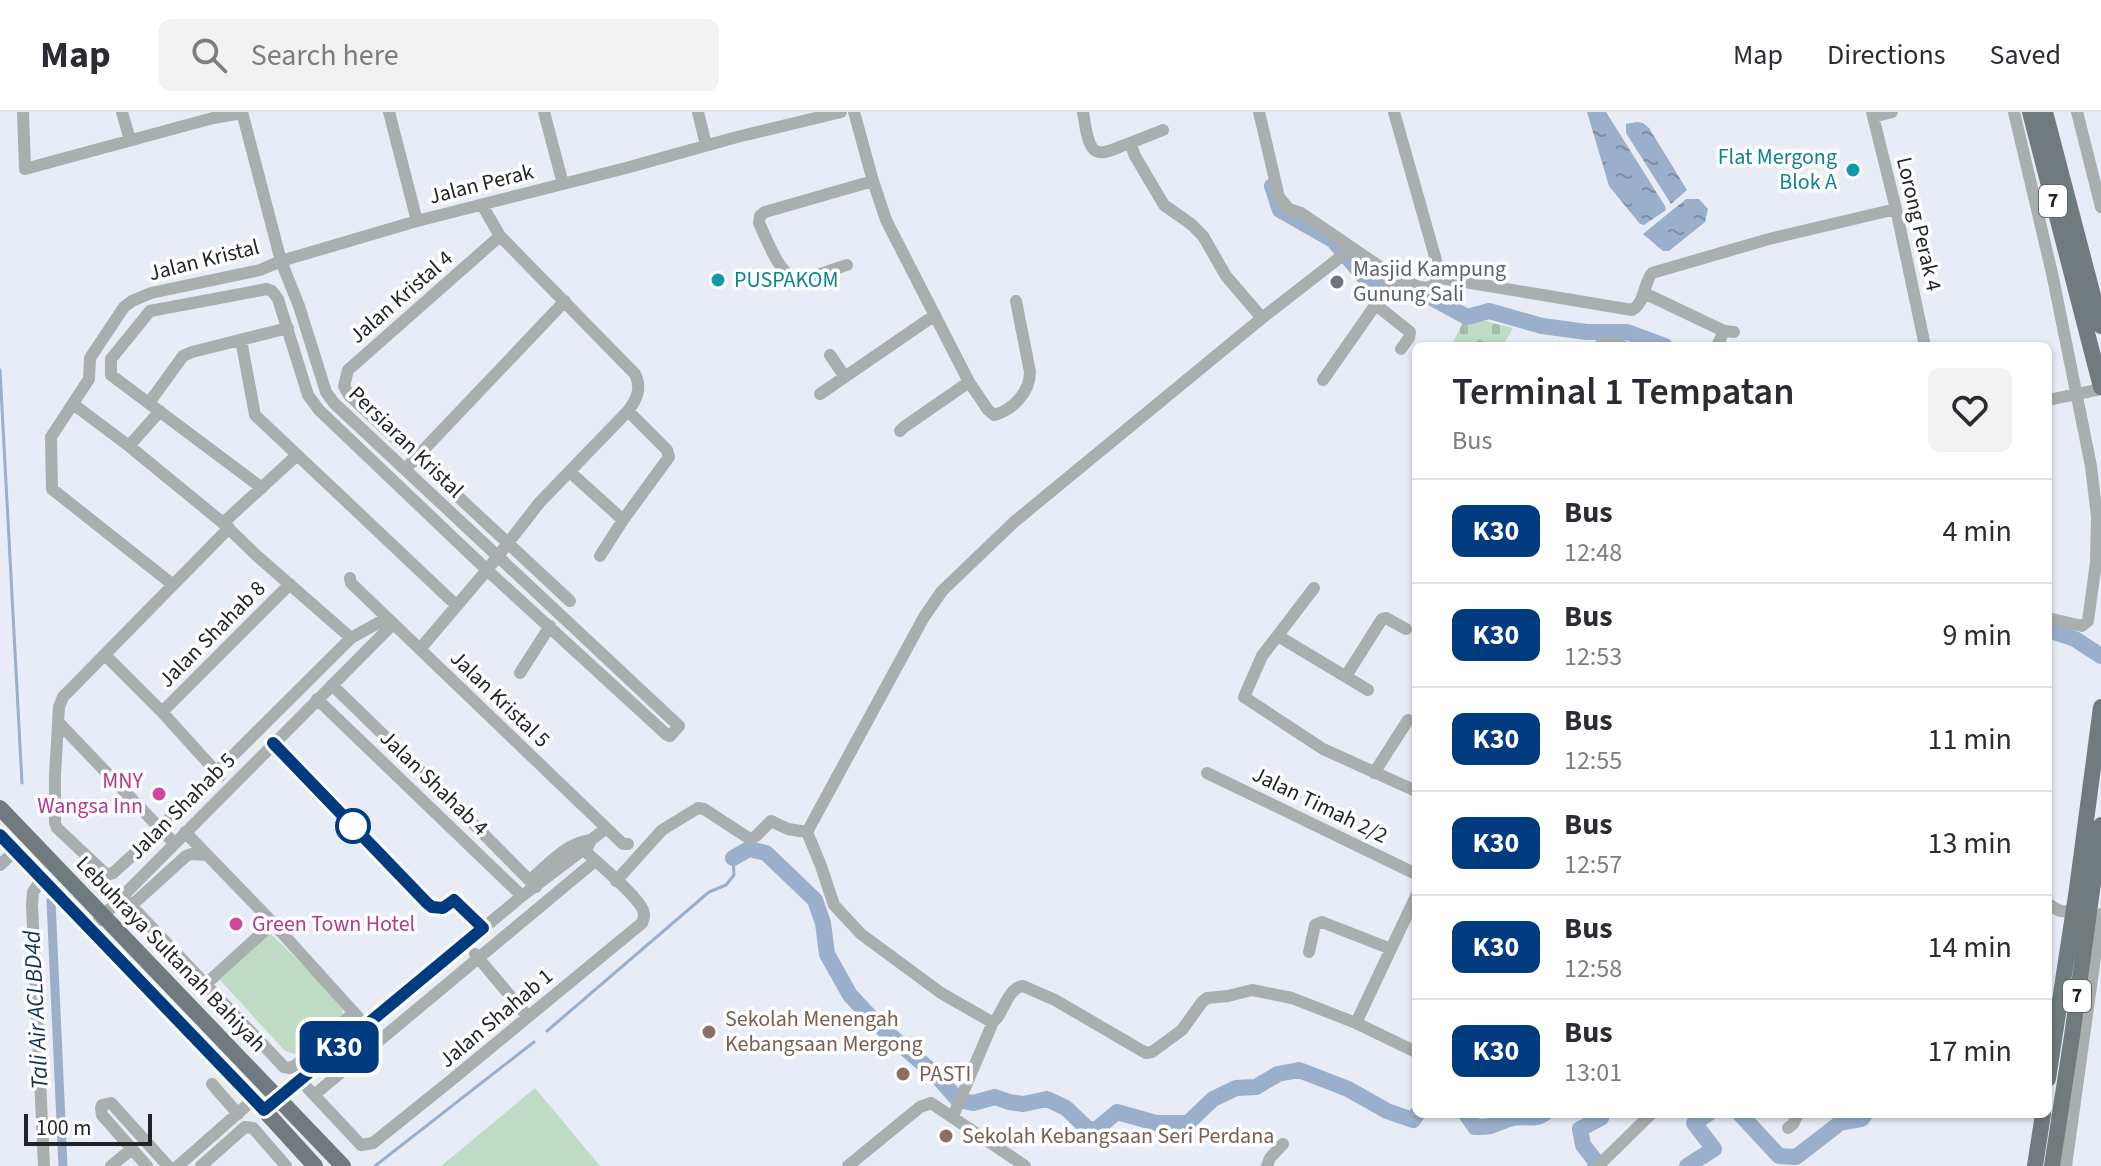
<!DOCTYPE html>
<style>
body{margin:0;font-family:"Source Sans 3",sans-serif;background:#f2f2f3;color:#2b2b33;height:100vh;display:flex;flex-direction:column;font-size:30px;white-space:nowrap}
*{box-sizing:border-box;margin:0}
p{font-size:26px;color:#7c7c81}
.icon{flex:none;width:44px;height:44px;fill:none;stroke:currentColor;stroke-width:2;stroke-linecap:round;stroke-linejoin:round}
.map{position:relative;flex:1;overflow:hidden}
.side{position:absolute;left:1412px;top:230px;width:640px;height:776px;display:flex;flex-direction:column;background:#fff;border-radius:12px;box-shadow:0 2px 6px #0004}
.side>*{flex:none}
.badge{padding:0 16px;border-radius:12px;font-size:28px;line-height:52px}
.scale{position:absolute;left:24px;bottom:20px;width:128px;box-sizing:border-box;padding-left:8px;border:4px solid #212327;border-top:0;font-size:22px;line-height:28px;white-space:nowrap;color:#212327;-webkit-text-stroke:6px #fff;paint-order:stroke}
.map>.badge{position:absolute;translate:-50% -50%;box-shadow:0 0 0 4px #fff}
.round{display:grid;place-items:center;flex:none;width:84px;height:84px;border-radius:12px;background:#f2f2f3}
.summary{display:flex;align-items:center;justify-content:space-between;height:136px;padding:0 40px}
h1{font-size:38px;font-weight:600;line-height:60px}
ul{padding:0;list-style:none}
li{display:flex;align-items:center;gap:24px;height:104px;padding:0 40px;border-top:2px solid #e1e1e2}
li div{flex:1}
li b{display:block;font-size:30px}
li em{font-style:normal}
li .badge{min-width:88px;font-weight:700;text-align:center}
header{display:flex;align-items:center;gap:48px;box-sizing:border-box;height:112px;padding:0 40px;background:#fff;border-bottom:2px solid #e1e1e2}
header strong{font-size:38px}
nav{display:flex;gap:44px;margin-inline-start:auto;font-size:28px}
.search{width:560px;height:72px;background:#f2f2f3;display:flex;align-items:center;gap:20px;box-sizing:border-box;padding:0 28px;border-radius:12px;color:#7c7c81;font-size:30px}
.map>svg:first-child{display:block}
.green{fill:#bedcc5}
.cemetery{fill:url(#cemetery-stones)}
.water{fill:url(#water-ripples)}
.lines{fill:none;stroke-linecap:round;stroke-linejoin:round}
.stream{stroke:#99afcb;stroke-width:3}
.canal{stroke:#99afcb;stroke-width:9}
.river{stroke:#99afcb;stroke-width:16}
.minor{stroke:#a9aeaf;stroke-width:12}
.major{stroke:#717b7d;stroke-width:16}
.line-casing{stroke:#fff;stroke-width:18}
.line{stroke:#003b80;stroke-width:12}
.culture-dot{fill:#0f9aa8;stroke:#fff;stroke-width:3}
.worship-dot{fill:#6b7280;stroke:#fff;stroke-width:3}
.hotel-dot{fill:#d1479c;stroke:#fff;stroke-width:3}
.stop-dot{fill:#fff;stroke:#003b80;stroke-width:4}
.education-dot{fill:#8d6e63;stroke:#fff;stroke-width:3}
.labels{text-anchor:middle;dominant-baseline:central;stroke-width:7;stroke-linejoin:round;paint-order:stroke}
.shield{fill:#fff;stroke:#646568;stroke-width:2}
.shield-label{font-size:20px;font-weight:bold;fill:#212327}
.culture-label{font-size:22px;fill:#0d838f;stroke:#fff;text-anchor:end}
.street-label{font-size:22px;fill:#212327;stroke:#fff}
.worship-label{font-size:22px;fill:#5b616d;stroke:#fff;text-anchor:start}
.hotel-label{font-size:22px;fill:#b23c85;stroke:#fff;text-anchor:end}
.education-label{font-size:22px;fill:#785e54;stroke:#fff;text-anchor:start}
.water-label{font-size:24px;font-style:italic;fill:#123056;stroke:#fff}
</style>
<header>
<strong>Map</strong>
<div class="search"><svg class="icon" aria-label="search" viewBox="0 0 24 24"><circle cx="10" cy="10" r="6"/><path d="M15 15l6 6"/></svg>Search here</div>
<nav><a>Map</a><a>Directions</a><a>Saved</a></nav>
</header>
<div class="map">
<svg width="2101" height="1054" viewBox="0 0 2101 1054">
<defs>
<pattern id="cemetery-stones" width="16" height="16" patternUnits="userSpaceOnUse" patternTransform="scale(2)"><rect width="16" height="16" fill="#bedcc5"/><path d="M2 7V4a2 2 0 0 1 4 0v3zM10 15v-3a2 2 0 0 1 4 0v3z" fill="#a3bca9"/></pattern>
<pattern id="water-ripples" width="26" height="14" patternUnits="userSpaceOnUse" patternTransform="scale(2)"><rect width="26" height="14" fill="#99afcb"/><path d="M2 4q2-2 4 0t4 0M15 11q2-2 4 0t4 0" fill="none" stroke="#7c8ea5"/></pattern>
</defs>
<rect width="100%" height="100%" fill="#e7ecf6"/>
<path class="green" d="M270 821 343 892 342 904 298 943 285 939 220 868Z
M535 976 600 1054H441Z"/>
<path class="cemetery" d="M1478 207 1513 216 1503 234H1456L1452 232 1463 210 1471 211Z"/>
<path class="water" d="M1587 0H1606L1665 94 1666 98 1644 113 1640 112 1609 74Z
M1637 10 1643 11 1649 16 1687 78 1671 92 1626 21V12Z
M1686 87H1699L1708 97 1705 110 1669 139H1663L1643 122Z"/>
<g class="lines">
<path class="stream" d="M0 258 22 671
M547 919 709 780 726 773 734 763 733 746
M375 1054 534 930"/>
<path class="canal" d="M51 789 63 1054"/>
<path class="river" d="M1272 74 1280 98 1333 128 1365 166 1415 177 1467 205 1489 199 1542 214 1587 220H1627L1665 234
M2048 518 2075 527 2101 544
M733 746 749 737 766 741 815 788 823 811 827 842 850 883 875 910 937 964 958 988 973 991 995 985 1009 990 1023 992 1047 987 1066 996 1089 1018 1098 1016 1117 1000 1156 1011H1188L1213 987 1236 976 1256 975 1278 962 1299 958 1348 977 1387 999 1413 1008 1417 1002
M1466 1002 1475 1015C1496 1016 1496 1010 1513 1006 1524 1003 1534 1009 1544 1002
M1740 1002 1779 1044 1796 1045 1840 1011 1862 1007 1865 1002
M1596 1054 1594 1047 1583 1033 1580 1017 1601 1006 1599 1002
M1687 1054 1714 1037 1694 1011 1708 1002"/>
<path class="minor" d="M23 0 25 57 213 6 242 1
M122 0 130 28
M242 0 281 149 299 194 326 280 334 291 679 614 670 624 667 623 487 458 319 298 308 283 278 187 272 179 267 177 150 199 111 247V263L262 376
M389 0 417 109
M544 0 563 72
M698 0 706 33
M854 0 873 69 886 108 969 270 988 298 994 303C1013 298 1030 280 1030 260L1016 189
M1083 0C1085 10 1087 39 1099 40 1107 42 1122 33 1130 31L1135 44 1164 93 1191 112 1203 124 1226 164 1262 206
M1259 0 1279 85 1289 97 1301 101 1395 165 1417 174 1426 176 1432 174 1441 166 1394 0
M1872 0 1896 97 1925 234
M2014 0 2052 161 2091 354 2097 405 2096 450 2088 509 2082 514 2048 506
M2077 0 2101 95
M1873 5 1892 0
M1130 31 1163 18
M500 124 348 258 344 274 349 283 570 489
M847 153C836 156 808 168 798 167 780 166 766 125 759 111L760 104 765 100 873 69
M1441 166 1632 198C1645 191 1643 173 1652 161L1769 127 1896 97
M1644 181 1724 219 1734 220
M1376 193 1410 220 1409 226 1401 237
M241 228 255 303 457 494
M1599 234C1606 228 1615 232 1623 234
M1717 234 1724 219
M830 243 845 265
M1323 268 1395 165
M820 282 935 203
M2048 288 2101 277
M149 291 183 244 192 240 288 216
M73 292 129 334 223 411 256 443 351 526
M900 319 904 315 969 270
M129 334 160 299
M410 352 565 189
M570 360 623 408
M223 411 296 344
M229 416 63 585 59 595 55 663V711L57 716 107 763 113 761 134 742 351 526 387 506
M600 444 623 408 669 345 667 338 628 299
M350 466 351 471 623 732H628
M172 472 52 377 51 325 89 267 90 246 124 195 132 189 151 181 260 158 281 149 417 109 626 56 737 25 841 0
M1314 476 1262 544 1244 585 1323 637 1416 679
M1278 524 1368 578
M420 537 487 458 540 390 628 299C637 287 642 276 635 262L500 124 482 93
M105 543 162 600 220 664
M520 561 550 514
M1346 564 1382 507 1386 506 1406 517
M332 573 435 673 536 775
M317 587 522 784
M162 600 290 472
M59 611 174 731
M1207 661 1416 762
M1374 661 1408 608
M185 720 273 811 358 905
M807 720 924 505 942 479 1014 410 1262 206 1352 136
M807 720 821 754 834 793 861 822 941 881 990 909 993 910 997 906C1005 895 1009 876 1023 874L1055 888 1146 941 1152 940 1182 918 1202 890 1207 886 1228 884 1252 878 1292 886 1356 911 1416 940
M0 753 15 739
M42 767 33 780 32 793 44 1054
M530 768C548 753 567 730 591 728
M616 769 662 718 698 696 704 697 750 727 756 724 771 709 788 717 807 720
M122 784 284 955 290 956 296 953 354 900
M2048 792 2060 799 2073 800
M131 794 186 744 191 742 207 743
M98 809 393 512
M1309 840 1315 813 1322 810 1391 837
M475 842 528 905
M206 872 273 811
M1356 911 1416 784
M300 968 361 1033 373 1031 449 970 642 811C644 805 645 804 643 798 637 783 597 751 583 737
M212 972 238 1002
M314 983 595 749
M272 991 522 784 588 734 591 728 605 717
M953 1004 993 910
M1788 1016 1793 1012 1798 1002
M111 1054 132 1037
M147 1054 102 1003 101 996 102 993 111 991 113 993 168 1054
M178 1054 253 988
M201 1054 245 1015 253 1016 286 1054
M848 1054 920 995 931 991 1025 1054
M1267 1054 1270 1046 1283 1032
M1598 1054 1651 1002
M2066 1054 2101 802"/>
<path class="major" d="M2030 0 2101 275
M2045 0 2101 214
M0 696 343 1054
M0 723 264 998 315 1054
M2048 967 2077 777 2101 595
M2035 1054 2043 1002
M2052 1054 2072 924 2101 713"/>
</g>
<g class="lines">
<g class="line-casing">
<path id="line" d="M0 723 264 998 483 816 454 788 443 796 432 795 427 791 273 631"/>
</g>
<use href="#line" class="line"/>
</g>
<g class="culture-dot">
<circle cx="1853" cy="58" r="8"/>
<circle cx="718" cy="168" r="8"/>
</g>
<circle class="worship-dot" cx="1337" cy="170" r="8"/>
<g class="hotel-dot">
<circle cx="159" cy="682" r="8"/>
<circle cx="236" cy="812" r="8"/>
</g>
<circle class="stop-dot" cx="353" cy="714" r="16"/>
<g class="education-dot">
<circle cx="709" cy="920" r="8"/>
<circle cx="903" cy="962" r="8"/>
<circle cx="946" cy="1024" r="8"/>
</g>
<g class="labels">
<g class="shield">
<rect x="2039" y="73" width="28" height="32" rx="6"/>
<rect x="2063" y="868" width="28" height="32" rx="6"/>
</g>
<g class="shield-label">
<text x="2053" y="89">7</text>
<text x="2077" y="884">7</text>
</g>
<g class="culture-label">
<text x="1837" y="45">Flat Mergong<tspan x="1837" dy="25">Blok A</tspan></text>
<text x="734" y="168" text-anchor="start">PUSPAKOM</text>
</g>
<g class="street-label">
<text transform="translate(481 72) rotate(-14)">Jalan Perak</text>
<text transform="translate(1919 112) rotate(77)">Lorong Perak 4</text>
<text transform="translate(204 148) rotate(-14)">Jalan Kristal</text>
<text transform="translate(401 185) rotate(-41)">Jalan Kristal 4</text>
<text transform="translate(406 330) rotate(44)">Persiaran Kristal</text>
<text transform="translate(212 522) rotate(-45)">Jalan Shahab 8</text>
<text transform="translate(500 587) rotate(44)">Jalan Kristal 5</text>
<text transform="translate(434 671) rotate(44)">Jalan Shahab 4</text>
<text transform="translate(1320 693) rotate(26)">Jalan Timah 2/2</text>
<text transform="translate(182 694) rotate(-45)">Jalan Shahab 5</text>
<text transform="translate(171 842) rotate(46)">Lebuhraya Sultanah Bahiyah</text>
<text transform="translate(496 906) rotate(-40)">Jalan Shahab 1</text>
</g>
<g class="worship-label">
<text x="1353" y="157">Masjid Kampung<tspan x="1353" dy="25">Gunung Sali</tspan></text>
</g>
<g class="hotel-label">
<text x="143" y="669">MNY<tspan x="143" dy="25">Wangsa Inn</tspan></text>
<text x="252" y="812" text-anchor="start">Green Town Hotel</text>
</g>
<g class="education-label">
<text x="725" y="907">Sekolah Menengah<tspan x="725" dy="25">Kebangsaan Mergong</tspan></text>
<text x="919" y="962">PASTI</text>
<text x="962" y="1024">Sekolah Kebangsaan Seri Perdana</text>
</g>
<g class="water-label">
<text transform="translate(36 898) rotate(-93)">Tali Air ACLBD4d</text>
</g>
</g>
</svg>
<div class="scale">100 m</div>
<b class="badge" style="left:339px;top:935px;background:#003b80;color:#fff">K30</b>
<section class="side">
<div class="summary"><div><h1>Terminal 1 Tempatan</h1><p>Bus</p></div><a class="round"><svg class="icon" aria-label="heart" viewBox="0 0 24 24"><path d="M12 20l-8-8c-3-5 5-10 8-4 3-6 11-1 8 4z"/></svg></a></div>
<ul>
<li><span class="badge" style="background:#003b80;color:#fff">K30</span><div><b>Bus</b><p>12:48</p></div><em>4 min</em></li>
<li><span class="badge" style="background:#003b80;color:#fff">K30</span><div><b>Bus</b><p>12:53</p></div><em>9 min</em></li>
<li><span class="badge" style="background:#003b80;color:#fff">K30</span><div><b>Bus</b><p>12:55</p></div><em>11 min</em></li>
<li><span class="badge" style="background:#003b80;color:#fff">K30</span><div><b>Bus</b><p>12:57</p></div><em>13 min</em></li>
<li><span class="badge" style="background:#003b80;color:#fff">K30</span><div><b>Bus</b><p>12:58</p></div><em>14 min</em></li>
<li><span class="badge" style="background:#003b80;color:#fff">K30</span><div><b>Bus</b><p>13:01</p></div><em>17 min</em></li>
</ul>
</section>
</div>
